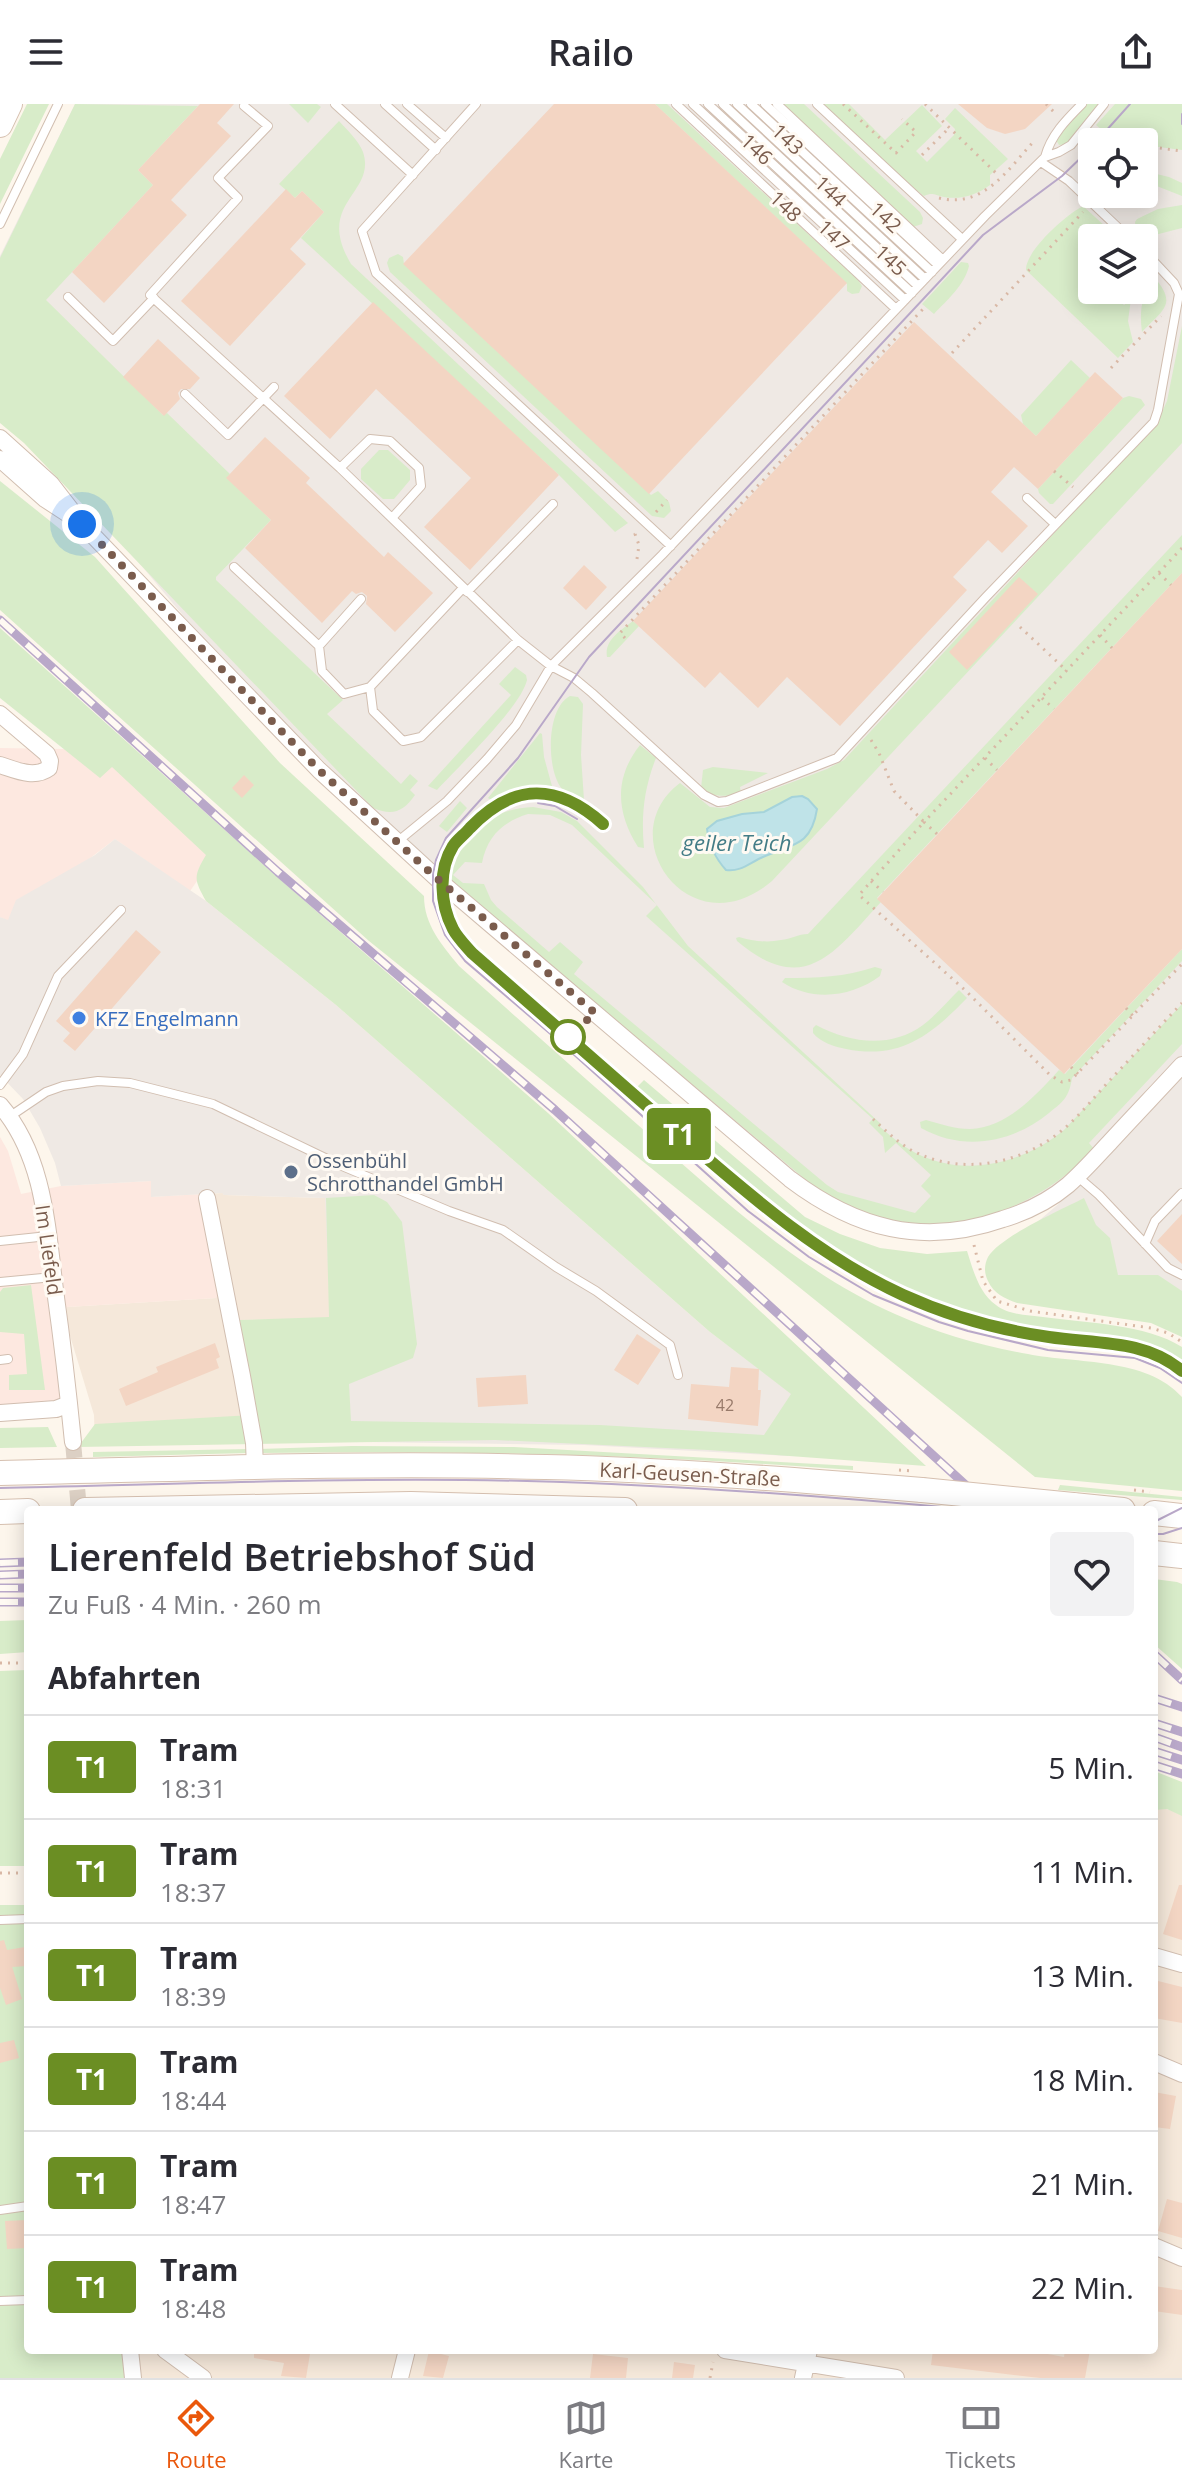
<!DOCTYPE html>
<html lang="de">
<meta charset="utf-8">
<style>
body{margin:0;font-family:"Open Sans",sans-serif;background:#f2f2f3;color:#2b2b33;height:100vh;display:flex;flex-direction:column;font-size:30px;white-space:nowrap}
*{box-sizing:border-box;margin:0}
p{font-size:26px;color:#7c7c81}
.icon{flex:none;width:44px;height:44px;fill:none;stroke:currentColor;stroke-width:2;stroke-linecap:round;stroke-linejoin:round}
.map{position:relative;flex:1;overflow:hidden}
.sheet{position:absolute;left:24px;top:1402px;width:1134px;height:848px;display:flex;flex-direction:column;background:#fff;border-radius:8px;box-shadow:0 4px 20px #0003}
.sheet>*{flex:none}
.badge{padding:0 16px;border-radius:6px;font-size:28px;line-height:52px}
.buttons{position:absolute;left:1078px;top:24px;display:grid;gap:16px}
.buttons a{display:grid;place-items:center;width:80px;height:80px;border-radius:8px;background:#fff;box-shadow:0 4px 20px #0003;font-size:40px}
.you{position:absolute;width:40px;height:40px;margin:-20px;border:6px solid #fff;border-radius:50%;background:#1a73e8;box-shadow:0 0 0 12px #1a73e833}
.map>.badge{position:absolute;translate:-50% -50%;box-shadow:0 0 0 4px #fff}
h2{padding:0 24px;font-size:30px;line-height:72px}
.round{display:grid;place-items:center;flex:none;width:84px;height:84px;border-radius:8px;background:#f2f2f3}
.overview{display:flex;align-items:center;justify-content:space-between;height:136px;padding:0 24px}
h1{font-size:38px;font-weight:600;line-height:60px}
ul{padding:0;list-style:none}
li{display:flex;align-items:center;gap:24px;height:104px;padding:0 24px;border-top:2px solid #e1e1e2}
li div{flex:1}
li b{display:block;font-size:30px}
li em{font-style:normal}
li .badge{min-width:88px;font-weight:700;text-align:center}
header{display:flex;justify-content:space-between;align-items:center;height:104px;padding:0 24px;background:#fff;font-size:36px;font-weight:600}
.dock{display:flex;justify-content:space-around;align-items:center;height:112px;border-top:2px solid #e1e1e2;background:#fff;font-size:22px;color:#7c7c81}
.dock a{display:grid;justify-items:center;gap:4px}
.dock .current{color:#ea580c}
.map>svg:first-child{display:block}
.residential{fill:#f5e8da}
.commercial{fill:#fde8e0}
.industrial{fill:#efe9e4;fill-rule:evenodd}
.green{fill:#d8ecc9;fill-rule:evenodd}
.water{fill:#bfe3e8;stroke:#a5d3da;stroke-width:2}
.building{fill:#f3d5c3}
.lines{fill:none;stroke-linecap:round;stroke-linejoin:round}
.street-tunnel{stroke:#dcd0c4;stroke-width:16;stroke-dasharray:16 8;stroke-linecap:butt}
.lane-casing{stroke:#d1beb0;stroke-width:10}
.street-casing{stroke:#d1beb0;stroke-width:18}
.secondary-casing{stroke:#d6c0b0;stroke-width:26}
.path{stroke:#d9b8a5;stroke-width:3;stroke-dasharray:2 6;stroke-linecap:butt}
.lane{stroke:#fff;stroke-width:8}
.street{stroke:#fff;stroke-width:16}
.secondary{stroke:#fff;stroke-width:24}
.tram{stroke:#b9a8c9;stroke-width:2}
.rail-casing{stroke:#b9a8c9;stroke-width:9}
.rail{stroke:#fffaf3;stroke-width:6;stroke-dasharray:18;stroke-linecap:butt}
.secondary-bridge-casing{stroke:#d6c0b0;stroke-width:26;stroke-linecap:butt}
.path-bridge{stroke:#d9b8a5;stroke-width:3;stroke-dasharray:2 6;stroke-linecap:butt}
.secondary-bridge{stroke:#fff;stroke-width:24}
.line-casing{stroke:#fff;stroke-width:18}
.line{stroke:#6b8e23;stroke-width:12}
.walk{stroke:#7a5c4d;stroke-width:8;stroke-dasharray:0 14.4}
.shop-dot{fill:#3f7fe0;stroke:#fffaf3;stroke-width:3}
.stop-dot{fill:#fff;stroke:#6b8e23;stroke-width:4}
.service-dot{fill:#5c6f8a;stroke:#fffaf3;stroke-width:3}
.labels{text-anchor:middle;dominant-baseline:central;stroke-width:6;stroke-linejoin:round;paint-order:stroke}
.number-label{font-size:16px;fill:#987a6a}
.street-label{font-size:20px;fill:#7a5c4d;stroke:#fffaf3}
.shop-label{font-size:20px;fill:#366cbe;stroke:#fffaf3;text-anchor:start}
.service-label{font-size:20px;fill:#4e5e75;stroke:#fffaf3;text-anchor:start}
.water-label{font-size:22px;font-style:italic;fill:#437c86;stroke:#fffaf3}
</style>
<header><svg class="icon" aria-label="menu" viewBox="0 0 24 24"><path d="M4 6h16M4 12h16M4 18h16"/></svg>Railo<svg class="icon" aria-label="share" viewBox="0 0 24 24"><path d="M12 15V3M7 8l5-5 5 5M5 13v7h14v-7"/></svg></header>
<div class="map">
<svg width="1182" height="2274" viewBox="0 0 1182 2274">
<rect width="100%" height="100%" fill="#fdf6ec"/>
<path class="residential" d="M223 1089 224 1091 326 1094 330 1214 240 1216 229 1222 249 1338 95 1342 94 1311 65 1215 67 1203 216 1194 202 1090Z
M1154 1701 1182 1710V2274H205L166 2246H1154Z
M131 2246H164L201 2274H134Z"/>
<path class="commercial" d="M82 627 216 750 190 787 115 735 8 817 0 813V644L65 645Z
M0 1033 8 1047 21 1090 61 1082 151 1077V1093L202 1090 223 1183 216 1194 67 1203 57 1217 67 1296 0 1310Z"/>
<path class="industrial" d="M75 0H1182V957L1049 1089 1005 1109 884 1118 835 1100 792 1072 375 708 216 551 105 418 0 314V152ZM1092 38H1144V90H1092ZM1092 134H1144V186H1092Z
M115 735 206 797 336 901 710 1228 792 1290 788 1352 584 1341 365 1338 349 1319 330 1214 325 1094 224 1091 222 1089 151 1093V1077L61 1082 55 1059 40 1024 23 995 0 971V813L8 816 16 796 95 751Z
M1182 974V1213L1034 1121 1084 1078Z"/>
<path class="green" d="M27 0H49L0 100V55Z
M75 0 198 2 138 66 153 81 46 196 163 311 167 309 230 370 227 374 271 416 216 473V476L343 596 327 610 401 680 410 670 418 677 410 686 415 691C403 708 393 712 373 704L24 339 0 319V154Z
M289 0H317L321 3 308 19Z
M655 0H667L858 176 862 182 859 189 852 190 847 187V180Z
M783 0H804L920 108 923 114 922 120 913 123Z
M824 0H849L885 36 922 1 942 22 916 47 927 58 954 31 955 25 945 15 955 4 1008 55 990 71V81C977 91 960 96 944 93 934 91 933 88 924 92L901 74Z
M1085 0H1099L1068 40 1059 41 1056 36V31Z
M1115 0H1182V46L1144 41V38H1109L1112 34 1096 21Z
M339 17C347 26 359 37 363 48 377 90 314 98 351 160L628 419 615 428 559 371 301 134 324 108 302 87 295 94 279 80Z
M1144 67 1169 73 1182 79V92L1144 77Z
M1182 101V124L1147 133H1141L1136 128 1135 118 1137 115 1158 105Z
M1083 102 1118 134H1092V186H1124L1117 194 1124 201 1131 195 1128 217 1133 238 1118 254 1026 166C1025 147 1067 110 1083 102Z
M398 150 403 153 404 160 646 386 651 391 658 387 669 398 671 407 664 414 652 412 390 168 387 159 389 154Z
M961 158 968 159 969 162C964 182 947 196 934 210L922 200Z
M1153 172C1178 200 1164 205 1142 228 1139 207 1142 191 1153 172Z
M1182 222V339L772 777C690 847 609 732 680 679L710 703 724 704 827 665 844 656 1158 317 1167 297Z
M1071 256 1090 274 1036 332 1023 320 1021 311Z
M1129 292 1141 295 1145 301 1053 400H1050L1039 389 1038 385 1123 294Z
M379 346H388L410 366V376L394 395H383L361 375V365Z
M0 377 95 453 280 659 424 792C424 821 442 841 459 862 524 920 589 978 655 1036 729 1101 803 1169 895 1210 937 1229 982 1242 1028 1250 1077 1260 1146 1253 1182 1293V1387L1035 1373 369 837 0 506Z
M1182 431V469L877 794 881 798C834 849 804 894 737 837L736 834 739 833C753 837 767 839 781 836 791 835 798 830 808 830Z
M633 517 639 522 610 553H607C604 536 621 526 633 517Z
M0 524 275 771 548 1009 926 1362 708 1346 495 1336 78 1343 95 1320 252 1311 240 1216 329 1213 326 1094 374 1091 387 1098 402 1118 417 1240 413 1254 349 1280 351 1317 600 1321 764 1331 791 1290 710 1228 336 901 206 797C194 775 193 773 206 751L112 663 100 674 0 594Z
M515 563 526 571 527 576C521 603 458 663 437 686L428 682 511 591 499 580Z
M570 592 578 593 583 600 581 651 584 696C576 695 568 692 562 685 546 666 546 604 570 592Z
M540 629 542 630 544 653 552 682 549 685 523 686 491 696 488 694Z
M640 641 656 654C644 684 641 712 644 744L638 743C616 708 614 674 640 641Z
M713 663 768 669 740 683 741 689C726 693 714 694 701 684L703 666Z
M460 697 467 704 447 728 439 722Z
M533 703 561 708 577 717 643 783 688 842 881 1020 880 1023C893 1034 906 1045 922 1052 970 1073 1025 1058 1064 1026L1182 900V940L1089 1039 1095 1046C1013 1125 911 1147 813 1082L447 774C457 730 489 705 533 703ZM528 710 550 711 572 721 657 801 646 812 873 1015 869 1019 883 1033 885 1049 896 1039 931 1071 921 1082 931 1092 915 1109 838 1088 827 1081 574 870 583 858 560 838 549 848 497 803 491 796 484 780 463 779 453 771 465 758 482 759C487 733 502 718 528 710Z
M1182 845V857L1072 974C1069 993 1064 997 1049 1009 1012 1039 964 1048 921 1024L920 1018 926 1016C940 1020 955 1025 970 1025 1007 1024 1036 991 1059 966L1065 970Z
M875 863 882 865 880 872C852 893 812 898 782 878L785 874C816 874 845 873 875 863Z
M959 886 967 894C931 931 901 956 846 945 835 943 820 938 813 929V924L816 921C850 939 890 945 923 921 936 911 947 898 959 886Z
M644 976 805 1113 840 1130 880 1144 927 1150 967 1147C973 1166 979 1189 996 1201 1008 1211 1028 1211 1043 1213 1086 1219 1146 1220 1182 1243V1256C1142 1233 1097 1233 1053 1227 1017 1222 981 1213 946 1203 831 1169 724 1063 635 985Z
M1084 1094 1096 1121 1110 1134 1118 1171H1158L1182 1187V1233L1151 1219 1017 1199C1004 1194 994 1190 988 1177 984 1169 984 1161 988 1153 1001 1132 1061 1106 1084 1094Z
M31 1181 45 1286H9V1271L27 1270 24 1230 0 1228V1188L3 1184Z
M48 1323 57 1343 0 1344V1324Z
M352 1342 514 1343 853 1362V1366C655 1351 458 1346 260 1349L259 1345Z
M249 1345 248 1349 93 1353V1348Z
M1060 1381 1182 1393V1396L1058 1386Z
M1154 1475 1177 1478 1182 1480V1565L1154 1540Z
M28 1516V1548L0 1550V1517Z
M27 1566 28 1762H0V1567Z
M1154 1667 1182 1678V1712L1167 1705 1154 1706Z
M0 1801H28V2246H131L134 2274H0Z"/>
<path class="water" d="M802 692 808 695 817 705C811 743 792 740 763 753 749 759 741 768 726 766 715 754 709 741 707 725L717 717 742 710 764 708 792 693Z"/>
<path class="building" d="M200 0H234L217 19 231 32 171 96 187 111 104 199 72 168 153 81 138 66Z
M554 0H655L847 179 649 390 403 160Z
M958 0H1052L1025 25 1005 30 987 24Z
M286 85 295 94 302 87 324 108 290 145 306 160 230 242 181 197Z
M373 198 559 371 470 466 424 423 471 374 376 285 330 335 284 292Z
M914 218 1036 332 1095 268 1123 294 1038 385 1014 363 991 388 1028 422 1002 449 988 436 953 473 967 486 840 622 787 573 758 604 720 568 705 584 633 517Z
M158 235 200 274 190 285H181L178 289 180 295 164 312 123 273Z
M265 333 310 374 306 379 384 453 388 448 433 489 395 528 366 500 367 492 362 488 356 490 352 487 322 519 245 444 271 416 226 374Z
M584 461 607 483 586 506 563 484Z
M1182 469V845L1064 970 877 795Z
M1019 473 1038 490 967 566 949 548Z
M244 671 254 681 242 694 232 684Z
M136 826 161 848 75 947 63 937 70 929 56 917Z
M1182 1110V1160L1157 1137Z
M637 1230 661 1246 638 1281 614 1266Z
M215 1239 220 1253 216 1255 219 1264 126 1302 119 1285 158 1268 156 1263Z
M731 1263 759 1265 758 1286H761L758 1322 688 1315 691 1280 729 1283Z
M526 1271 528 1300 478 1303 476 1274Z
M1179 1781H1182V1836L1163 1830Z
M4 1836 7 1846 25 1843 27 1862 12 1863 11 1859 22 1895 6 1901 0 1884V1837Z
M1154 1876 1182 1883V1919L1154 1914Z
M14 1936 19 1954 0 1959V1939Z
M1154 1988 1176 1992 1170 2025 1154 2023Z
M1167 2095 1182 2099V2134L1158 2127Z
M28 2116V2144L7 2145 5 2117Z
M1154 2182 1182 2186V2211L1154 2207Z
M254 2246H292L310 2250 306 2274 281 2272 284 2259 254 2254Z
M933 2246H1026L1064 2253 1065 2246H1090L1085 2274H1040L931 2261Z
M429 2247 449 2252 443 2274 423 2272Z
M593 2250 628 2254 626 2274H590Z
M674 2258 695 2261 693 2274H672Z"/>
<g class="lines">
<path class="street-tunnel" d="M73 1338 79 1406"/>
<g class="lane-casing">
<path id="lane" d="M335 0 413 71
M385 0 436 46
M407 0 446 34
M476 0 362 127 376 169 671 442
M676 0 896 205
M693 0 905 196
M708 0 912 189
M723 0 918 182
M737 0 925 175
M751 0 932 168
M765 0 938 161
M777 0 943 156
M817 0 962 135
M244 2 268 22 218 74 238 94 150 191 340 364 518 536 551 562 574 574 592 589 704 691 718 698 727 697 837 654 986 493 1154 318 1158 306 1179 190 1174 179 1144 147
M1045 53C1051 31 1066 16 1082 0
M1041 58 1069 77 1129 134
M0 120 58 0
M68 193 113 237 154 194
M185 290 228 331 274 283
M340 364 370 335 390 337 419 364 421 382 392 414
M1027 394 1055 420
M234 463 319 542 361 495
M463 484 370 583 373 607 403 637 421 633 518 536
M467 488 553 400
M319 542 322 567 344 590 370 583
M397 738 447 697 487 655 516 621 551 562 662 451 985 112 1045 53 1059 48 1071 41 1104 0
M0 981 23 950 58 872 121 806
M9 1013 46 988 63 982 98 977 130 979 213 1000 342 1062 449 1107 503 1126 556 1163 596 1187 670 1241 678 1271
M1078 1073 1099 1091 1168 1164 1182 1171
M0 1137 48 1132
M1145 1140 1155 1117 1182 1089
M0 1178 53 1173
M0 1256 8 1255
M0 1816 28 1815
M0 2106 28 2102
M0 2197 28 2196"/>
</g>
<g class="street-casing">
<path id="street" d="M0 334 51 380 82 420 319 666 442 779 790 1075C856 1125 923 1143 1003 1115 1026 1108 1049 1097 1068 1081 1083 1068 1097 1052 1111 1037 1134 1012 1158 987 1182 961
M0 355 45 395 71 412
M0 610 47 650 50 657 49 664C34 675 16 666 0 661
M0 1001C44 1052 47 1122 55 1186 62 1236 68 1287 73 1338
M207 1094 242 1272 254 1339 255 1363
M0 1309 56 1305 69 1300
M1154 1852 1182 1860
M1154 1958 1182 1970
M1154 2142 1182 2154
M130 2246 133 2274
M165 2246 203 2274
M725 2246 896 2274
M400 2274 407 2246
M803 2274 809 2246"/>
</g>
<g class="secondary-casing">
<path id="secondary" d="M0 21 10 0
M0 1369C182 1365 364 1358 546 1363 672 1366 797 1376 922 1386
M1073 1401 1123 1406
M85 1406 411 1400 625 1406
M0 1408 28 1407
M1154 1409 1182 1412
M1154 1449 1182 1452"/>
</g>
<path class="path" d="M843 0 896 49 916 28 902 15
M925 0 999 72
M1046 0 1055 9
M1100 27 1108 34 1106 38
M1144 42 1182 47
M922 51 949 24
M1089 78 1092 58
M939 94C984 105 1008 65 1035 36
M952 249 1083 108
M1111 264 1161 212
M1054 367 1073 383
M656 408 667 396
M637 455 639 441 635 430 637 428
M1159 469 1171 481
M1020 523 1067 567
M1100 531 1112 544
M625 534 620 529 923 205
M1042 594 1054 605
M871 636 879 649 894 687 924 718 859 791 966 887 1050 971 1062 978 1071 976 1182 860
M985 654 997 666
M937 730 924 718 1182 444
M871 777 883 788
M1126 904 1133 912
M1071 963 1078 970
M873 1015C885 1026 897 1038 911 1046 959 1072 1019 1061 1060 1028 1079 1013 1095 992 1111 975 1135 950 1158 924 1182 899
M974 1141 983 1177 997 1197 1030 1207 1151 1224 1168 1229 1182 1238
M1134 1386 1150 1388
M0 1559H28
M0 1769H28
M710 2274 713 2258"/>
<use href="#lane" class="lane"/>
<use href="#street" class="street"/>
<use href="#secondary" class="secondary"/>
<path class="tram" d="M1182 10V20
M1096 38 1130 0
M1092 43 1062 72 983 131 589 553 518 654 446 734 436 756 433 771V797L445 831 465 857 561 939 748 1107 809 1153 873 1191 939 1218 968 1227 1048 1246 1135 1254 1160 1264 1182 1279
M538 699 555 702 577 715
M472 722C515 677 558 680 603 720
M695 1044C788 1125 877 1194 1000 1223 1036 1232 1072 1234 1108 1239
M0 1384C175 1380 351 1373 527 1377 676 1381 825 1392 974 1406
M1154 1418 1182 1404
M1154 1430H1163L1182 1424"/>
<g class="rail-casing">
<path id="rail" d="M0 516 278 768 555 1006 993 1406
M0 1459 28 1458
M0 1471 28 1470
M0 1484H28
M0 1498H28
M1154 1550 1182 1576
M1154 1594 1182 1603
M1154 1619 1182 1628
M1154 1633 1182 1643
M1154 1647 1182 1656
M1154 1661 1182 1670"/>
</g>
<use href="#rail" class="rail"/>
<g class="secondary-bridge-casing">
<path id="secondary-bridge" d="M922 1386 1073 1401"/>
</g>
<path class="path-bridge" d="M899 1366 913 1367"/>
<use href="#secondary-bridge" class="secondary-bridge"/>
</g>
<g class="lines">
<g class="line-casing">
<path id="line" d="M603 720C557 679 514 678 470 724 465 730 457 736 453 742 438 766 440 800 453 825 457 833 465 841 472 849 539 907 606 966 673 1025 745 1087 816 1151 903 1191 949 1212 1000 1226 1049 1233 1095 1240 1144 1235 1182 1267"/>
</g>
<use href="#line" class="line"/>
<path class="walk" d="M82 420 319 666 433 771 595 909 568 933"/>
</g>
<circle class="shop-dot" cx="79" cy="914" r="8"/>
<circle class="stop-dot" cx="568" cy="933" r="16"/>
<circle class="service-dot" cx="291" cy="1068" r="8"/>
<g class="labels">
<g class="number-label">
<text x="725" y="1301">42</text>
</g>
<g class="street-label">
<text transform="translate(788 35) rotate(43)">143</text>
<text transform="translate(757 45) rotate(43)">146</text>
<text transform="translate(831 87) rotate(43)">144</text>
<text transform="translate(786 102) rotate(43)">148</text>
<text transform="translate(886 113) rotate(43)">142</text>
<text transform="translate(834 131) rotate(43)">147</text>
<text transform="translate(891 156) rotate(43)">145</text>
<text transform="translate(49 1146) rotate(82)">Im Liefeld</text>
<text transform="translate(690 1370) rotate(3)">Karl-Geusen-Straße</text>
</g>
<g class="shop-label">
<text x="95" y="914">KFZ Engelmann</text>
</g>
<g class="service-label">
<text x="307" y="1056">Ossenbühl<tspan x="307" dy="23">Schrotthandel GmbH</tspan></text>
</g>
<g class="water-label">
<text x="737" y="738">geiler Teich</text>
</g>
</g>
</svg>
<div class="buttons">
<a><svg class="icon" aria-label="locate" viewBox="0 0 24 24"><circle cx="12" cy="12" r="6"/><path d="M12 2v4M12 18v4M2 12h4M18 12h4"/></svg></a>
<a><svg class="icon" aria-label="layers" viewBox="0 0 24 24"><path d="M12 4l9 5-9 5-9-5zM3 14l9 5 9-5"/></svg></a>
</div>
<div class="you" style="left:82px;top:420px"></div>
<b class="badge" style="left:679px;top:1030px;background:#6b8e23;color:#fff">T1</b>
<section class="sheet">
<div class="overview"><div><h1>Lierenfeld Betriebshof Süd</h1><p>Zu Fuß · 4 Min. · 260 m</p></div><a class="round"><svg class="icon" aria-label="heart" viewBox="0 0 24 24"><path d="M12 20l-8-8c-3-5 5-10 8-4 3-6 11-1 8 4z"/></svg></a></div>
<h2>Abfahrten</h2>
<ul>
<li><span class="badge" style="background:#6b8e23;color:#fff">T1</span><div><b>Tram</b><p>18:31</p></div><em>5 Min.</em></li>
<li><span class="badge" style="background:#6b8e23;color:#fff">T1</span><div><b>Tram</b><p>18:37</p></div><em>11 Min.</em></li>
<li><span class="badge" style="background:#6b8e23;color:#fff">T1</span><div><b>Tram</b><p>18:39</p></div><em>13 Min.</em></li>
<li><span class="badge" style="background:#6b8e23;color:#fff">T1</span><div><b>Tram</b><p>18:44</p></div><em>18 Min.</em></li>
<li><span class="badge" style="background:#6b8e23;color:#fff">T1</span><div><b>Tram</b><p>18:47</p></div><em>21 Min.</em></li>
<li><span class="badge" style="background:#6b8e23;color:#fff">T1</span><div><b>Tram</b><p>18:48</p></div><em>22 Min.</em></li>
</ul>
</section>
</div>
<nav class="dock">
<a class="current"><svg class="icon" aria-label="directions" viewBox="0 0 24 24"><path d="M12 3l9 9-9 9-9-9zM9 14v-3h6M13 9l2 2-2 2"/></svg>Route</a>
<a><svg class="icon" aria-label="map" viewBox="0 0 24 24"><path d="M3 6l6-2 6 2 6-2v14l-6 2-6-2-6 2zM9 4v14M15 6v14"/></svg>Karte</a>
<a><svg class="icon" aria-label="tickets" viewBox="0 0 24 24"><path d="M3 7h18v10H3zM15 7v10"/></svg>Tickets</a>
</nav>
